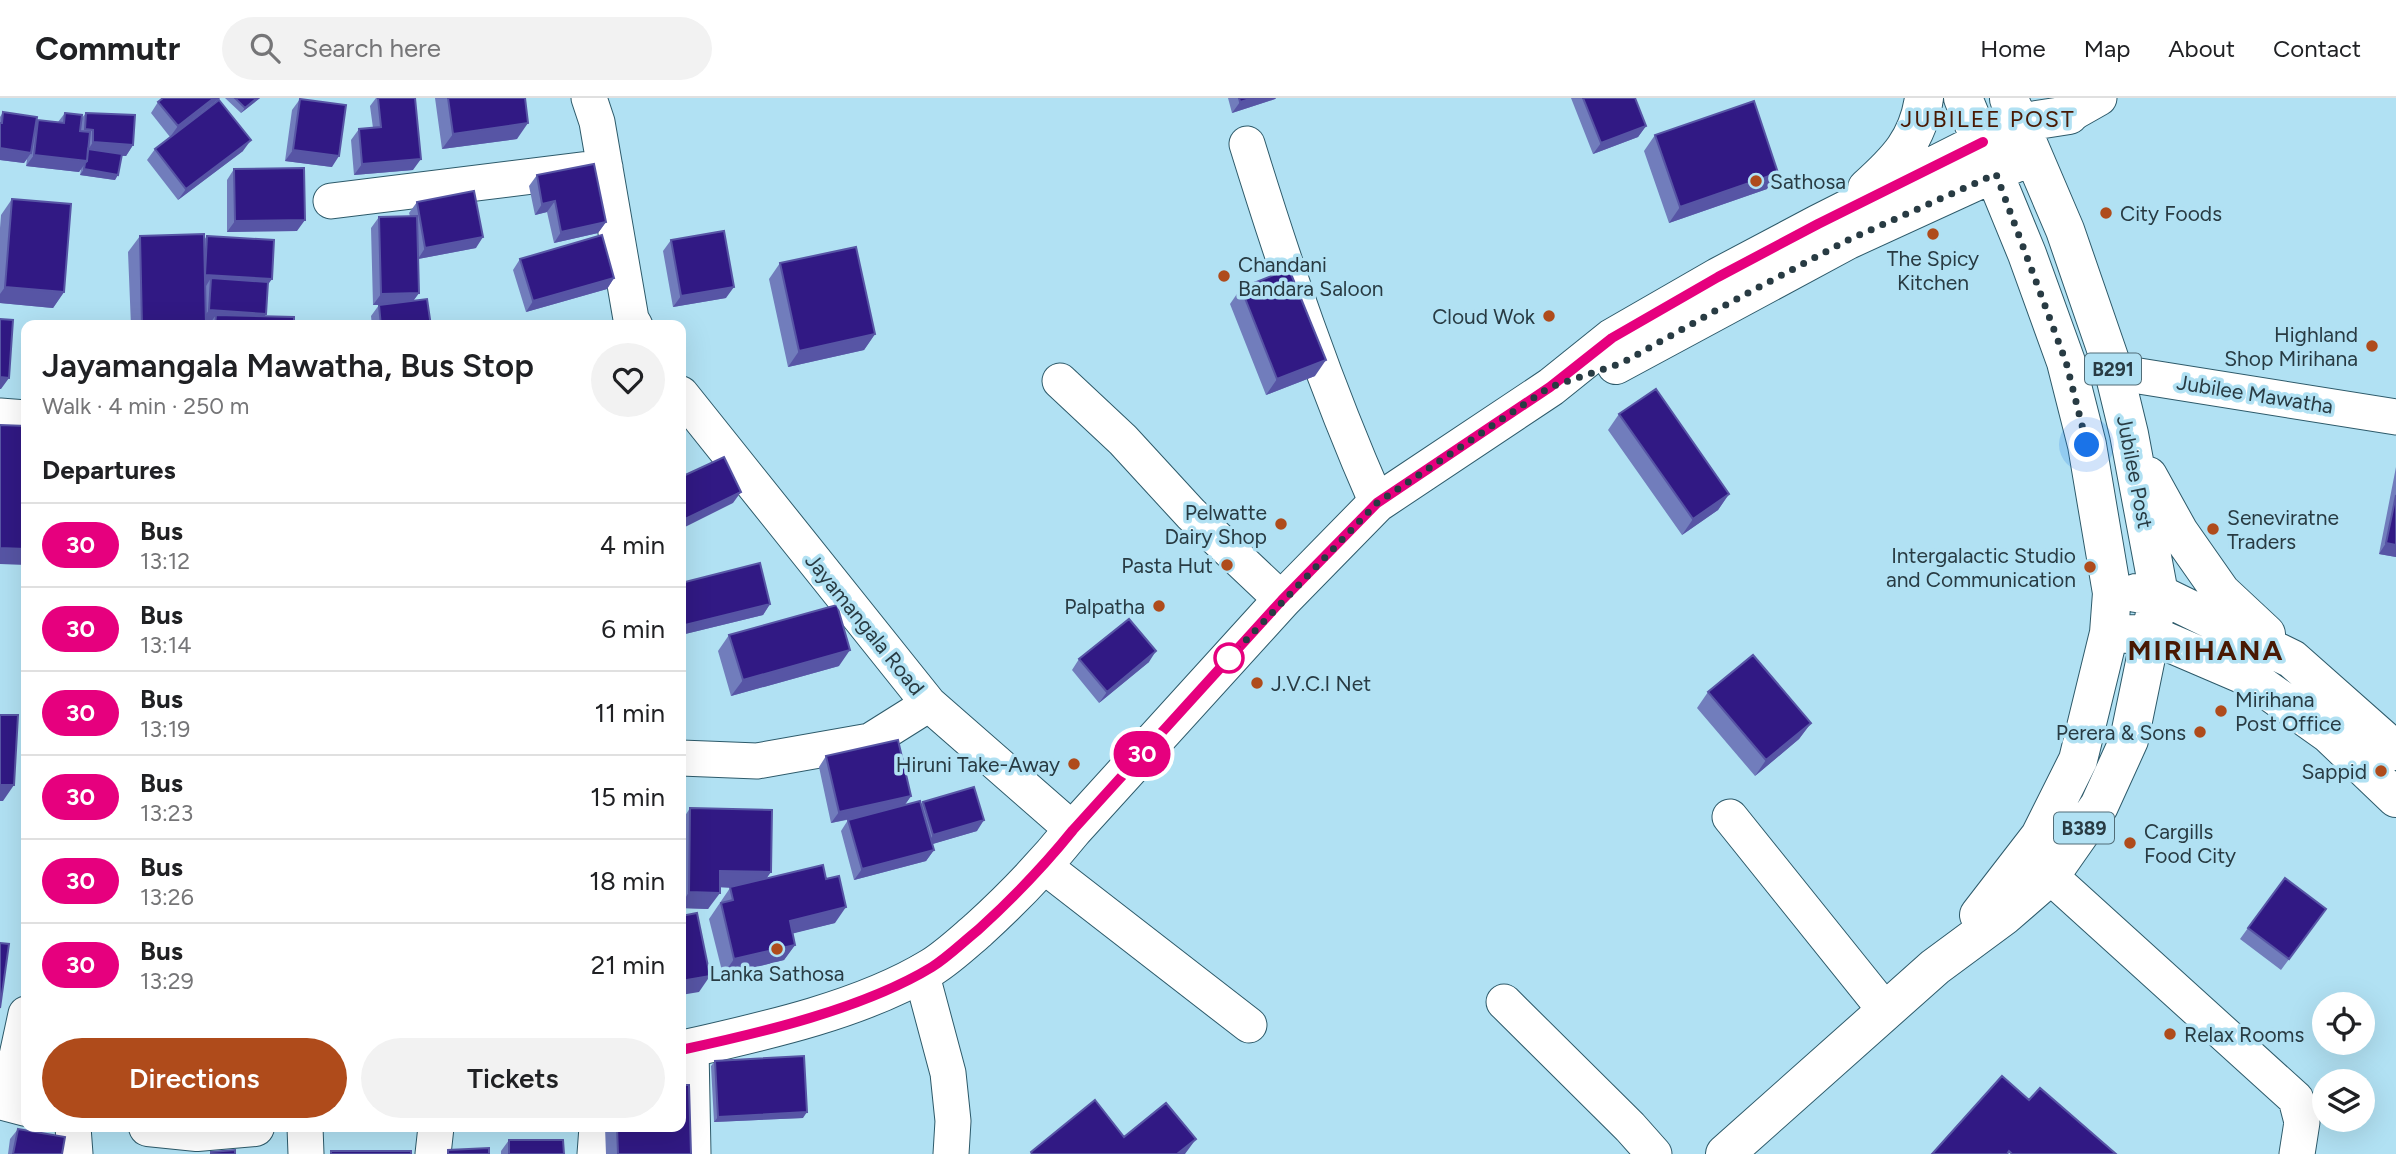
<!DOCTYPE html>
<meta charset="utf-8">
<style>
body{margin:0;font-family:Figtree,sans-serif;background:#f2f2f2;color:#202124;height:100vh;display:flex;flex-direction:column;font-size:26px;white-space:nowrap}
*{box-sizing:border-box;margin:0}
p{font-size:23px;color:#757577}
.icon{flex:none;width:38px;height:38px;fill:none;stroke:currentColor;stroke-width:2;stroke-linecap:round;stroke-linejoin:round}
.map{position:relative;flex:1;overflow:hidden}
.side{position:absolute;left:21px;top:222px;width:665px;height:812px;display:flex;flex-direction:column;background:#fff;border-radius:14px;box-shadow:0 7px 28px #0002}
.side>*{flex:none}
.badge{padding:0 14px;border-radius:23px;font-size:24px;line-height:46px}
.tools{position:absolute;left:2312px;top:894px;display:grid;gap:14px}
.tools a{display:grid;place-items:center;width:63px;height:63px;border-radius:50%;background:#fff;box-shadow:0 7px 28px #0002;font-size:35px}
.you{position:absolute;width:35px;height:35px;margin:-18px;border:5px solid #fff;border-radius:50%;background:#1a73e8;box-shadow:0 0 0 10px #1a73e833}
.map>.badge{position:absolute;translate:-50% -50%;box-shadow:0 0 0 4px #fff}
h2{padding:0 21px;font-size:26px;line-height:63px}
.round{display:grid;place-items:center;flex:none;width:74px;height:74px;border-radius:37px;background:#f2f2f2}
.summary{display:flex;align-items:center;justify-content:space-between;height:119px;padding:0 21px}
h1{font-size:33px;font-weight:600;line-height:52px}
.button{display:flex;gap:14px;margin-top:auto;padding:14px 21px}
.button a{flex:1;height:80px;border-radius:42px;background:#af4b1b;color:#fff;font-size:28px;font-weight:600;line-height:80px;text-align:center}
.button a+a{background:#f2f2f2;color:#202124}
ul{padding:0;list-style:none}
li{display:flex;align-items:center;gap:21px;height:84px;padding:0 21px;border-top:2px solid #e0e0e0}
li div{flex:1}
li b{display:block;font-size:26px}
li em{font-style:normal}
li .badge{min-width:77px;font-weight:700;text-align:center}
header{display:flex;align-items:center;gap:42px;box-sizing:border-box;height:98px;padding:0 35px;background:#fff;border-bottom:2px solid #e0e0e0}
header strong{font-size:33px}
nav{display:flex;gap:38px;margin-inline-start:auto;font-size:24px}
.search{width:490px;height:63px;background:#f2f2f2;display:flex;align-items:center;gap:18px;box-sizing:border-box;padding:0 24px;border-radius:38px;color:#757577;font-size:26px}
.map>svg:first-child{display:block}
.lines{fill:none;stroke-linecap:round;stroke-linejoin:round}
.minor-casing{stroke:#2d5a6a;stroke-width:37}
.major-casing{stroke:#2d5a6a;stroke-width:40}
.minor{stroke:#fff;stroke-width:35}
.major{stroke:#fff;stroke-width:38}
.wall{fill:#717dbc}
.shaded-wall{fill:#5755a5}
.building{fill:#311984;stroke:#5755a5;stroke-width:2}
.line-casing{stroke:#fff;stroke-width:16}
.line{stroke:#e6007e;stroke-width:10}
.walk{stroke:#283b43;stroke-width:7;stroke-dasharray:0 12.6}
.poi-dot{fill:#af4b1b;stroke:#b1e1f3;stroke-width:2.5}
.stop-dot{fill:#fff;stroke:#e6007e;stroke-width:3.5}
.labels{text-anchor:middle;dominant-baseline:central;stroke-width:7;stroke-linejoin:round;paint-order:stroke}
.shield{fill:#b1e1f3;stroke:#516d78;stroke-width:2}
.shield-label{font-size:19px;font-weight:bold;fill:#283b43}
.poi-label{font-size:21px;fill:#283b43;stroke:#b1e1f3;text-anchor:end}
.street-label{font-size:21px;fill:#283b43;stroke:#b1e1f3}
.neighbourhood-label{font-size:23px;letter-spacing:2px;fill:#491903;stroke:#b1e1f3}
.district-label{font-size:28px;font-weight:bold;letter-spacing:2px;fill:#491903;stroke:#b1e1f3}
</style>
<header>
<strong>Commutr</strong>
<div class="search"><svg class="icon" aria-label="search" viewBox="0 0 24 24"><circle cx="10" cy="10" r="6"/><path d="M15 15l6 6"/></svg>Search here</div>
<nav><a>Home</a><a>Map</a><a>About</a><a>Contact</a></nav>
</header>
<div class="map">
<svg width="2396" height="1056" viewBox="0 0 2396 1056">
<rect width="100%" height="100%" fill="#b1e1f3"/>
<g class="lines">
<g class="minor-casing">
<path id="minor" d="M589 0 597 24 631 221 635 228
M2069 17 2099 0
M1247 46C1285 169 1325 287 1377 405
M331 103 605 69
M2114 274 2396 319
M1060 283 1123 342 1191 416 1282 502
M681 296 929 606 1073 732
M0 318 26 320
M681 660 757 663 870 643 929 606
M1730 719 1885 912
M1044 768 1249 927
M2050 778 2296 1001 2302 1024 2297 1056
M921 874 948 975 953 1023 951 1056
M1504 904 1630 1029 1654 1056
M691 950 693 1056
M7 1004 26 916
M73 1029 75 1056
M305 1029 306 1056
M433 1056 436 1029
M595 1056 597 1029"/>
</g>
<g class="major-casing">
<path id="major" d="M1963 0 2027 156 2066 264 2087 347 2112 495 2109 535 2078 662 2040 738 1979 817
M1867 90C1897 63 1918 42 1924 0
M1616 267 1848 142 2018 64
M2148 378 2179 434 2221 494 2266 536
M2136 495 2159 496 2292 561 2396 653
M2128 536 2151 537 2249 579 2329 636 2396 700
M681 952C761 934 862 912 932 869 948 859 964 844 978 832 1012 801 1044 768 1073 732L1282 502 1377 405 1551 289 1612 240 1718 179 1818 126 2018 25 2069 17
M0 1002 26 1009
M148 1029 197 1034 255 1029
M1725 1056 1935 869 2004 818 2050 778 2099 708 2129 642 2159 496 2129 336 2114 274 2065 132 2009 1"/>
</g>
<use href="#minor" class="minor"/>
<use href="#major" class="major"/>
</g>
<path class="wall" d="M220 0 174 36 243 53 178 102 147 62 155 51 170 39 151 15 158 4Z
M225 0H260L241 15Z
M376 0H415L413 72 354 77 351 42 359 31 373 30 370 8Z
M435 0H525L517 41 442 51Z
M1228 0H1276L1275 1 1232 15Z
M1571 0H1635L1646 28 1638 39 1593 56Z
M300 1 332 69 285 63 292 12Z
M3 14 36 24 38 22 58 24 65 15 81 21 86 15 133 47 126 58H121L115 82 80 77 81 71 79 74 26 68 27 61 24 65 0 62V19Z
M1655 37 1767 91 1669 125 1644 53Z
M234 71 297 133 227 134V82Z
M537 77 606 124 598 135 554 145 547 114 535 117 529 88Z
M12 101 64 194 53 210 0 205V130L1 117Z
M417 104 476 150 418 161 419 195 413 203 431 228H372L371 218 379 207H383H373L371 130 379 119 410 118 409 115Z
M140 138 204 142 207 138 268 186 266 216 265 218 294 228H208L211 224 206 223V228H131L128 154Z
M671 142 726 200 673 209 663 153Z
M520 161 614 180 607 191 526 214 513 172Z
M780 165 875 236 864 252 788 269 769 181Z
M1241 190 1315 278 1266 297 1230 206Z
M1619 316 1729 396 1718 412 1682 437 1608 332Z
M2396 369V459L2379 456Z
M681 485 770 506 763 517 681 537Z
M729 537 839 568 731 598 718 553Z
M1079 561 1149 564 1099 605 1072 572Z
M1708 594 1811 625 1799 641 1755 678 1697 610Z
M826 658 911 698 905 707 921 706 923 704 977 733 932 746 934 752 926 763 854 782 841 733 848 722 857 720 831 725 819 669Z
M690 710 766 781 835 825 793 835 795 847 784 862 723 877 709 821 730 790 720 789 708 811 681 810V724Z
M2326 811 2281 872 2240 841 2248 830Z
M715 963 803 1020 714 1024 711 968Z
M605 1029H681L691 1056H606Z
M18 1031 62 1056H8L10 1041Z
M509 1042 564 1056H501V1053Z"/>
<path class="shaded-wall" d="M214 0H220L170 39 178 28Z
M257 0H260L241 15 245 10Z
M1253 0H1276L1275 1 1232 15 1240 4Z
M528 25 517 41 442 51 453 36Z
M1646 28 1638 39 1593 56 1601 45Z
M251 42 243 53 178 102 186 91Z
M93 44 133 47 126 58 86 55Z
M0 50 31 55 24 65 0 62Z
M293 52 339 58 332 69 285 63Z
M34 57 87 63 79 74 26 68Z
M421 61 413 72 354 77 362 66Z
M84 71 118 77 115 82 80 77Z
M1778 75 1767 91 1669 125 1680 109Z
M555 103 547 114 535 117 542 106Z
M305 122 297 133 227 134 235 123Z
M606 124 598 135 554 145 561 134Z
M483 139 476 150 418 161 425 150Z
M204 177 272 181 264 192 211 180 206 188H196Z
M614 180 607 191 526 214 533 203Z
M5 189 64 194 53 210 0 205V196Z
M734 189 726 200 673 209 681 198Z
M419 195 411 206 373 207 381 196Z
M209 212 266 216 259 227 216 217 211 224 201 223Z
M875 236 864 252 788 269 799 253Z
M1326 262 1315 278 1266 297 1277 281Z
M0 279 9 280 1 291H0Z
M741 394 733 405 681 431V423Z
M1729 396 1718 412 1682 437 1693 421Z
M2386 445 2396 447V459L2379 456Z
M0 450 26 451V467L0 466Z
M770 506 763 517 681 537V533L685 527Z
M850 552 839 568 731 598 743 582Z
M1156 553 1149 564 1099 605 1107 594Z
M1811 625 1799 641 1755 678 1766 662Z
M0 687H14L3 703H0Z
M911 698 903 709 831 725 839 714Z
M984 722 977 733 926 748 933 737Z
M934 752 926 763 854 782 862 771Z
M720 773 771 774 760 790 708 789Z
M689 794 720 795 708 811 681 810V807Z
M846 809 835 825 779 839 790 823Z
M795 847 784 862 723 877 734 861Z
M710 878 699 894 681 897V883Z
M807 1014 803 1020 714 1024 718 1019Z
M1196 1041 1185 1056H1177Z"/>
<path class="building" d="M163 0H214L178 28 158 4Z
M235 0H257L245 10Z
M378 0H415L421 61 362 66 359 31 381 29Z
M448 0H525L528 25 453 36Z
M1239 0H1253L1240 4Z
M1583 0H1635L1646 28 1601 45Z
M300 1 346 7 339 58 293 52Z
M219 2 251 42 186 91 155 51Z
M1754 3 1778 75 1680 109 1655 37Z
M3 14 37 19 31 55 0 50V25H2Z
M65 15 82 17 80 33 90 34 87 63 34 57 38 22 64 25Z
M86 15 135 17 133 47 93 44V32L85 31Z
M88 51 122 56 118 77 84 71 85 65 87 63Z
M594 66 606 124 561 134 555 103 542 106 537 77Z
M304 70 305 122 235 123 234 71Z
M474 93 483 139 425 150 417 104Z
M12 101 71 106 64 194 5 189Z
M417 118 419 195 381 196 379 119Z
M724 133 734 189 681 198 671 142Z
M204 136 206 228H142L140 138Z
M602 137 614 180 533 203 520 161Z
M207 138 274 142 272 181 205 177Z
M856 149 875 236 799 253 780 165Z
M1289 171 1326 262 1277 281 1241 190Z
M211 180 268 184 266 216 209 212Z
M427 201 431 228H381L379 207Z
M216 217 294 219V228H215Z
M0 221 13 222 9 280 0 279Z
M1656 291 1729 396 1693 421 1619 316Z
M0 327 26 328V451L0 450Z
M724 359 741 394 681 423V379Z
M2396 397V447L2386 445Z
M760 465 770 506 685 527 681 511V485Z
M837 507 850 552 743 582 729 537Z
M1129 521 1156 553 1107 594 1079 561Z
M1753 557 1811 625 1766 662 1708 594Z
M0 617H18L14 687H0Z
M898 642 911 698 839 714 826 658Z
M974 689 984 722 933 737 923 704Z
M920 703 934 752 862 771 848 722Z
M690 710 772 712 771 774 720 773V795L689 794Z
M823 767 826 781 839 778 846 809 790 823 795 847 734 861 721 805 733 802 730 789Z
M2285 780 2326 811 2289 861 2248 830Z
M697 815 710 878 681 883V818Z
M0 845 9 846 0 910Z
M804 958 807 1014 718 1019 715 963Z
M2002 978 2029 1002 2040 990 2116 1056H2012L2009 1053 2007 1056H1932Z
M681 987H689L691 1056H618L617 1029H681Z
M1095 1002 1124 1039 1166 1005 1196 1041 1177 1056H1032L1031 1054Z
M18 1031 65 1039 62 1056H13Z
M509 1042H563L564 1056H509Z
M489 1050V1056H448V1052Z
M235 1052V1056H211V1054Z
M331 1053H411V1056H331Z"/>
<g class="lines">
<g class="line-casing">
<path id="line" d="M681 952C760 935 863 911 932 869 948 859 963 844 978 832 1012 801 1044 768 1073 732L1282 502 1377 405 1550 289 1612 240 1718 179 1818 126 1983 44"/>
</g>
<use href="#line" class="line"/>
<path class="walk" d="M1229 560 1377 405 1550 289 1622 265 1731 204 1848 142 1996 76 2066 264 2087 347"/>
</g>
<g class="poi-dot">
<circle cx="1756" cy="83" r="7"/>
<circle cx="2106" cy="115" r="7"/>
<circle cx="1933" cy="136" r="7"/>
<circle cx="1224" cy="178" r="7"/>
<circle cx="1549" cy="218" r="7"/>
<circle cx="2372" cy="248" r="7"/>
<circle cx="1281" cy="426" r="7"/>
<circle cx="2213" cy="431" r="7"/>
<circle cx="1227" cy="467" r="7"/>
<circle cx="2090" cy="469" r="7"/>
<circle cx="1159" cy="508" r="7"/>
<circle cx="1257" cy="585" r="7"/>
<circle cx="2221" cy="613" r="7"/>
<circle cx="2200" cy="634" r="7"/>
<circle cx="1074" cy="666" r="7"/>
<circle cx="2381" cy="673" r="7"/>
<circle cx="2130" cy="745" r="7"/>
<circle cx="777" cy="851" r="7"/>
<circle cx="2170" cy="936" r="7"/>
</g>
<circle class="stop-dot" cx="1229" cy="560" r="14"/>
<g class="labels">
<g class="shield">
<rect x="2085" y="255.5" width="56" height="31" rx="5"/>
<rect x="2054" y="714.5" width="60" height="31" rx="5"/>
</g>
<g class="shield-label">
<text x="2113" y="271">B291</text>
<text x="2084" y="730">B389</text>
</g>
<g class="poi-label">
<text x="1770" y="83" text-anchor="start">Sathosa</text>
<text x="2120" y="115" text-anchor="start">City Foods</text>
<text x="1933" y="160" text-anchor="middle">The Spicy<tspan x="1933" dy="24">Kitchen</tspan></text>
<text x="1238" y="166" text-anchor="start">Chandani<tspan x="1238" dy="24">Bandara Saloon</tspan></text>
<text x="1535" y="218">Cloud Wok</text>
<text x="2358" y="236">Highland<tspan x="2358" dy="24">Shop Mirihana</tspan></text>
<text x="1267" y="414">Pelwatte<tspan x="1267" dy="24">Dairy Shop</tspan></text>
<text x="2227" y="419" text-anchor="start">Seneviratne<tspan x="2227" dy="24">Traders</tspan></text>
<text x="2076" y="457">Intergalactic Studio<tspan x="2076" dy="24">and Communication</tspan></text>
<text x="1213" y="467">Pasta Hut</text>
<text x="1145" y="508">Palpatha</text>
<text x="1271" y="585" text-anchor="start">J.V.C.I Net</text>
<text x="2235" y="601" text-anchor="start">Mirihana<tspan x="2235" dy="24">Post Office</tspan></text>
<text x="2186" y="634">Perera &amp; Sons</text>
<text x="1060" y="666">Hiruni Take-Away</text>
<text x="2367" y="673">Sappid</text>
<text x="2144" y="733" text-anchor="start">Cargills<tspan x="2144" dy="24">Food City</tspan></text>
<text x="777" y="875" text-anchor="middle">Lanka Sathosa</text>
<text x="2184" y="936" text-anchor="start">Relax Rooms</text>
</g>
<g class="street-label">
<text transform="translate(2255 296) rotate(9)">Jubilee Mawatha</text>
<text transform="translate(2135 374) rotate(79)">Jubilee Post</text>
<text transform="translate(865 526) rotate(51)">Jayamangala Road</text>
</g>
<g class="neighbourhood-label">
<text x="1988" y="21">JUBILEE POST</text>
</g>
<g class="district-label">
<text x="2206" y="552">MIRIHANA</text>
</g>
</g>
</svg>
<div class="tools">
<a><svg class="icon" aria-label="locate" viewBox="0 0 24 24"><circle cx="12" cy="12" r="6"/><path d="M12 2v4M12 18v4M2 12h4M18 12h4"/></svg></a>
<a><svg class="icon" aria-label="layers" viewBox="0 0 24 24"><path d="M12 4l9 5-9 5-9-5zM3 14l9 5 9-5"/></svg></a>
</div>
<div class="you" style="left:2087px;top:347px"></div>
<b class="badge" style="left:1142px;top:656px;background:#e6007e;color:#fff">30</b>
<section class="side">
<div class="summary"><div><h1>Jayamangala Mawatha, Bus Stop</h1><p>Walk · 4 min · 250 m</p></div><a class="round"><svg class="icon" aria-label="heart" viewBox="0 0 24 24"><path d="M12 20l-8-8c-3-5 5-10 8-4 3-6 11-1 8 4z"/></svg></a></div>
<h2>Departures</h2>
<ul>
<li><span class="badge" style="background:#e6007e;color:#fff">30</span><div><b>Bus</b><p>13:12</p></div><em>4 min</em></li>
<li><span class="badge" style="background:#e6007e;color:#fff">30</span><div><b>Bus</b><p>13:14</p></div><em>6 min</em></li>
<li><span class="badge" style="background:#e6007e;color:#fff">30</span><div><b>Bus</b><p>13:19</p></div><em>11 min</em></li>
<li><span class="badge" style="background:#e6007e;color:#fff">30</span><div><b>Bus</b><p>13:23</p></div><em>15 min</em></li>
<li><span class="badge" style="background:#e6007e;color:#fff">30</span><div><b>Bus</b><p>13:26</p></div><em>18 min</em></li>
<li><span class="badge" style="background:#e6007e;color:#fff">30</span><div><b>Bus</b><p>13:29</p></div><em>21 min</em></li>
</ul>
<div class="button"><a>Directions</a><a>Tickets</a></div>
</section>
</div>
